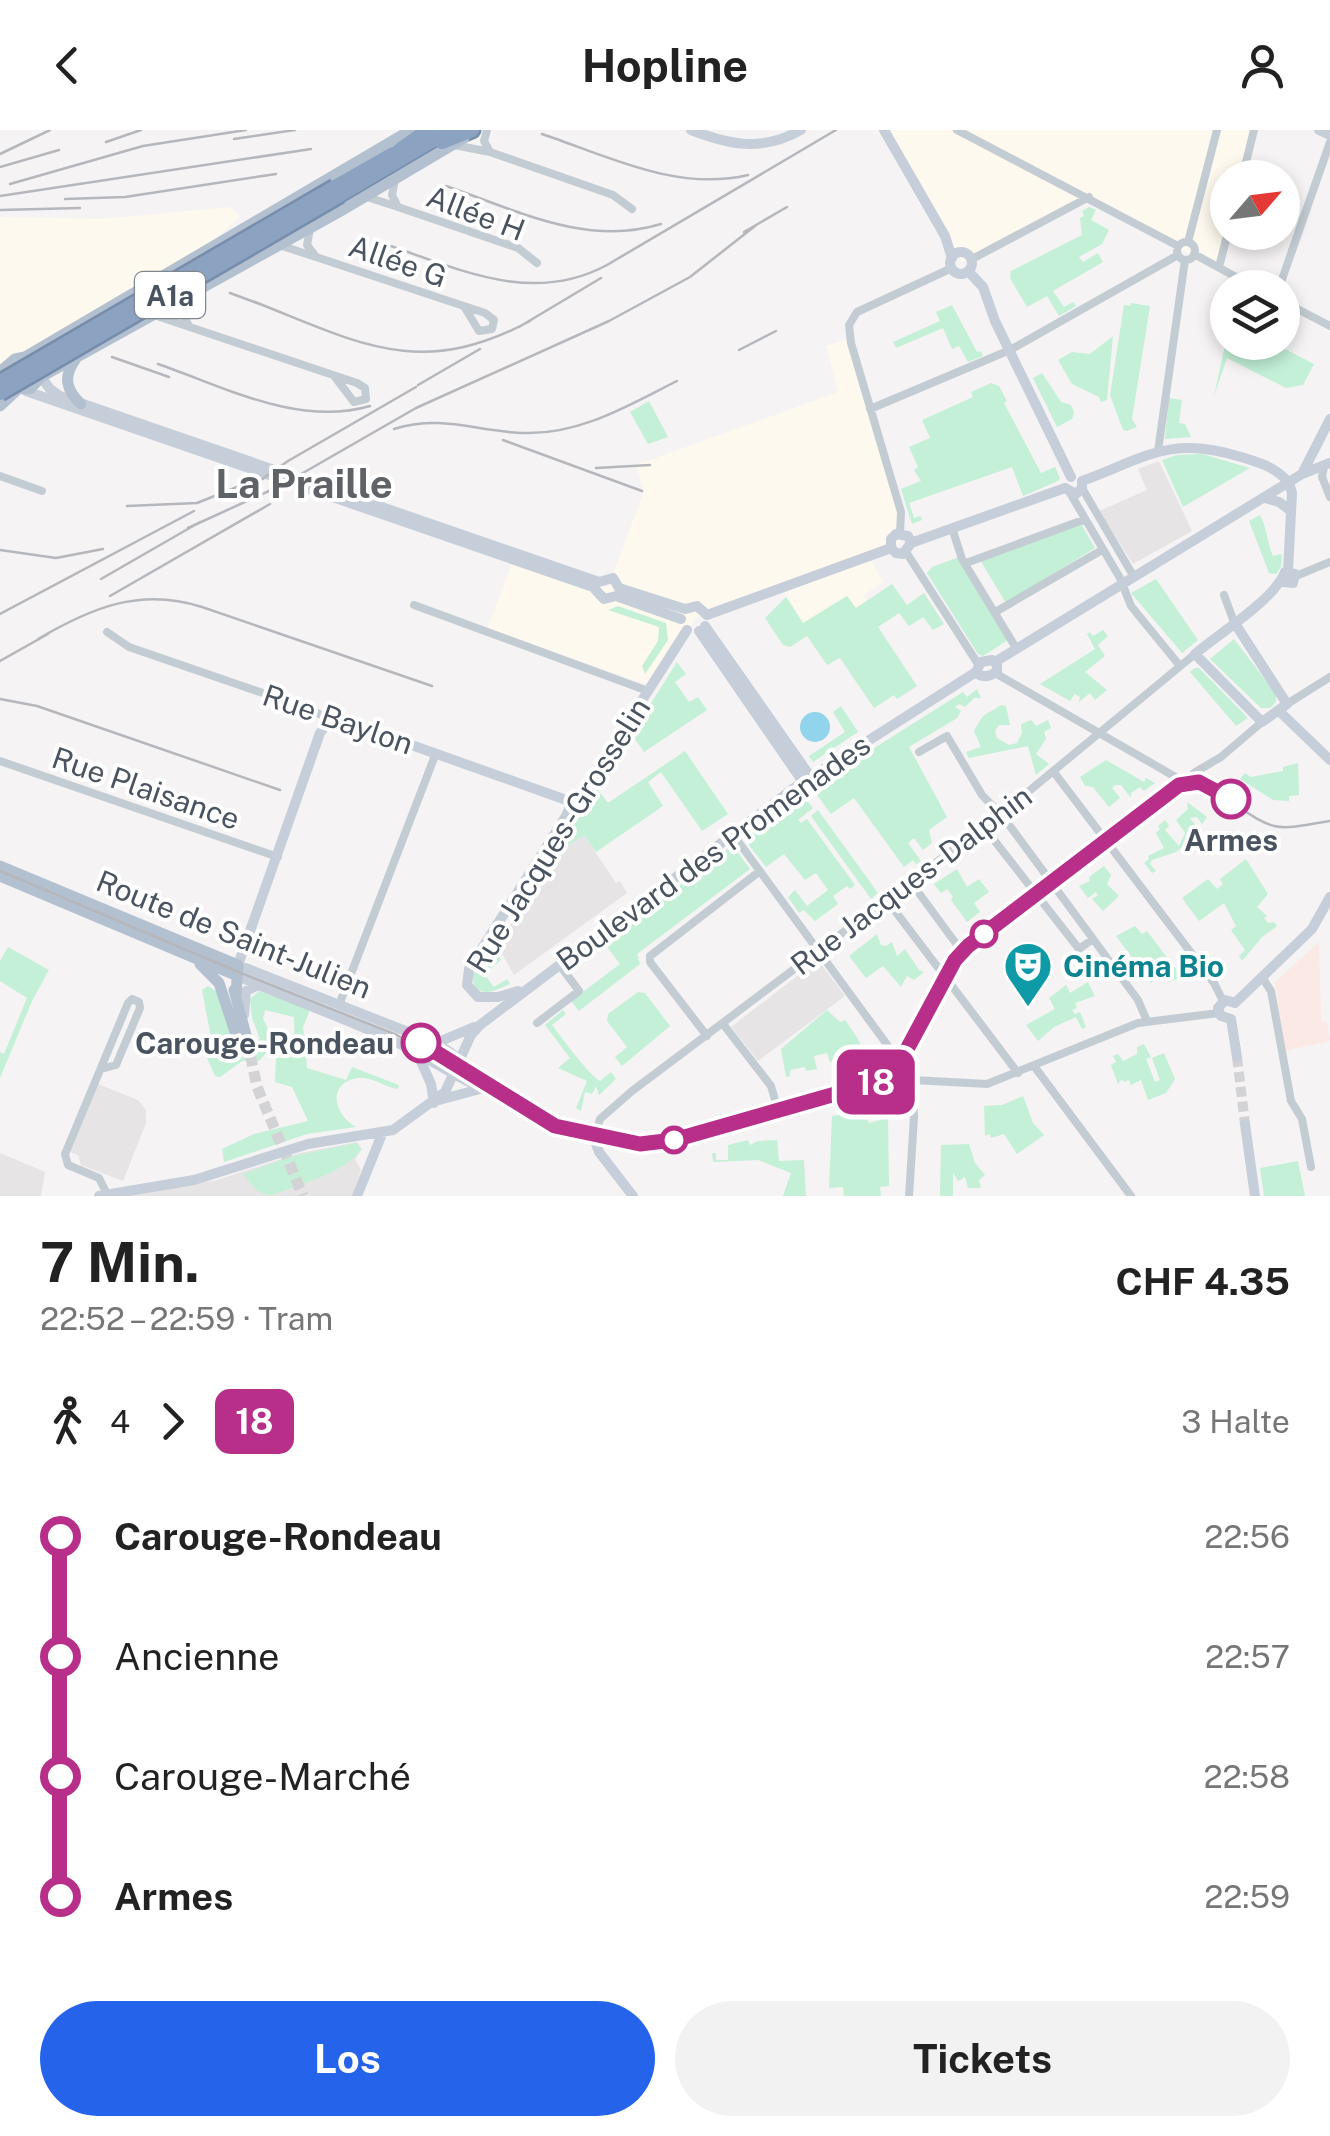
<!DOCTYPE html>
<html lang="de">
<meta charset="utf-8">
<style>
body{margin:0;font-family:"Public Sans",sans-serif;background:#f2f2f2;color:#222;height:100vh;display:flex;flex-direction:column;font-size:38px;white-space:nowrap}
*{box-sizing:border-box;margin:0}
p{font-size:32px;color:#767676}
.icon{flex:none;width:55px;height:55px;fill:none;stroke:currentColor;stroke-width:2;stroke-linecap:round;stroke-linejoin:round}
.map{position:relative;height:1066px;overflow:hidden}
.sheet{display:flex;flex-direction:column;background:#fff;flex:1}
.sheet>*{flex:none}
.badge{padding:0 20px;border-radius:15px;font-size:35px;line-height:65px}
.needle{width:65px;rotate:62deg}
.tools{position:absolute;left:1210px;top:30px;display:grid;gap:20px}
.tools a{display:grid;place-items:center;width:90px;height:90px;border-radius:50%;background:#fff;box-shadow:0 5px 15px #0003;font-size:50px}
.map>.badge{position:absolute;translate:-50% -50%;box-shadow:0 0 0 5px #fff}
.legs{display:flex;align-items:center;gap:15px;height:110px;padding:0 40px;font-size:32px}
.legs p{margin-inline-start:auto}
.headline{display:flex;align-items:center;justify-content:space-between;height:170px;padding:0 40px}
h1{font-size:55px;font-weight:700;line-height:75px}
.action{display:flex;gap:20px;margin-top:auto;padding:20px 40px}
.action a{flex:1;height:115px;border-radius:60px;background:#2563eb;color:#fff;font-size:40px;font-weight:700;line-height:115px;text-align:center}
.action a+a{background:#f2f2f2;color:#222}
ul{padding:0 40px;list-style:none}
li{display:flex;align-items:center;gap:35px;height:120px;font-size:38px}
li i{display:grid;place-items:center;width:15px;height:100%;margin:0 12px;background:currentColor}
li i::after{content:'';width:25px;height:25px;margin:-12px;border:8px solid;border-radius:50%;background:#fff}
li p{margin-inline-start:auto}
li:first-child i{background:linear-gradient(#0000 50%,currentColor 0)}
li:last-child i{background:linear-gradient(currentColor 50%,#0000 0)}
header{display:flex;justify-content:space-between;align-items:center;height:130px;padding:0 40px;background:#fff;font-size:45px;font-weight:700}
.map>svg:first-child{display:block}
.commercial{fill:#fdf9ee}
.education{fill:#e6e4e5}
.medical{fill:#fbe9e6}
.green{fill:#c3f0d7}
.water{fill:#91d4ec}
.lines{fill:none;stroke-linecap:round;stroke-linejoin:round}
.secondary-tunnel{stroke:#d3d3d6;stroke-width:10;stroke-dasharray:10 5;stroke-linecap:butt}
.primary-tunnel{stroke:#d3d3d6;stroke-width:11;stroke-dasharray:11 5.5;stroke-linecap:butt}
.highway-casing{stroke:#768dac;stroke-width:19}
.street{stroke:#c4ccd3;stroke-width:8}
.secondary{stroke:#c6ceda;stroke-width:10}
.primary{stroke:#b3c0d0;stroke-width:11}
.highway{stroke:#8ba2c0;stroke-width:14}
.tram{stroke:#b5b7bc;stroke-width:2.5}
.rail{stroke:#b5b7bc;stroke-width:2.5}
.highway-bridge-casing{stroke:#768dac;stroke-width:19;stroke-linecap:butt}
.highway-bridge{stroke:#8ba2c0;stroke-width:14}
.line-1-casing{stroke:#fff;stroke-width:22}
.line-1{stroke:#b82f89;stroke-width:15}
.stop-1-dot{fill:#fff;stroke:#b82f89;stroke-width:5}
.labels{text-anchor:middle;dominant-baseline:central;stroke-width:8;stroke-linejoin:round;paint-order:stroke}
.shield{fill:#fff;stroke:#808790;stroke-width:2.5}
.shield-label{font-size:28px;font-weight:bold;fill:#4a5460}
.street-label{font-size:30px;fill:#4a5460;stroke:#fff}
.stop-label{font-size:30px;font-weight:bold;fill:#4a5460;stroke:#fff}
.culture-label{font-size:30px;font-weight:bold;fill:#0d838f;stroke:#fff;text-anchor:start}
.district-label{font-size:40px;font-weight:bold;fill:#5f6267;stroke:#fff}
</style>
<header><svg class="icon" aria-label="back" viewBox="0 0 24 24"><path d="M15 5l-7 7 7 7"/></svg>Hopline<svg class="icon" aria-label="person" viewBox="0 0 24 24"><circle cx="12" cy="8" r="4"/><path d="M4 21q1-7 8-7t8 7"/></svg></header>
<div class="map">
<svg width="1330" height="1066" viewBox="0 0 1330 1066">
<rect width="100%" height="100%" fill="#f5f3f3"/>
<path class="commercial" d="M885 0H1257L1244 47 1228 48V102L1220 141 1091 70 962 132Z
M231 77 240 87 204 119 0 236V87L101 89Z
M850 208 902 388 900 413 869 427 883 452 864 465 867 470 855 478 846 466 803 493 781 456 695 489 652 556 487 499 515 426 608 457 644 362 636 335 838 262 826 216Z"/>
<path class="education" d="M1159 331 1192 401 1133 434 1099 381 1147 360 1138 339Z
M584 705 616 753 620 751 627 763 514 845 497 815 554 725Z
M818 830 845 866 758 931 731 897Z
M98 954 138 970 146 980V993L123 1051 81 1035 78 1025 70 1022Z
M357 1012 362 1019 355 1029 361 1040 352 1066H125L217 1050 300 1023Z
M0 1023 45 1042 41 1066H0Z"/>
<path class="medical" d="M1319 812 1321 891 1328 894 1330 911 1284 921 1275 852Z"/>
<path class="green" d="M1089 77 1096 80 1091 90 1109 100 1102 114 1079 127 1083 132 1098 123 1103 132 1053 161 1064 177 1073 172 1076 176 1059 186 1047 166 1027 177 1010 148 1011 141 1082 105 1080 88 1084 86 1082 81Z
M1131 173 1150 176 1132 289 1137 297 1127 301 1123 300 1110 265 1124 175 1130 176Z
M952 175 977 222 981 221 983 226 968 232 959 216 952 219 943 198 896 218 893 212 940 191 936 182Z
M1113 206 1107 270 1101 272 1099 267 1072 254 1058 230 1072 222 1090 224Z
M1227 206 1228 212 1236 213 1258 225 1265 213H1273L1314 234 1303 255 1286 258 1227 228 1214 266Z
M1042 243 1061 272 1071 275 1074 282 1072 289 1057 297 1033 248Z
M991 253 999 256 1007 271 1004 273 1041 343 1055 337 1060 348 1058 351 1023 366 1012 337 909 373 914 388 921 386 922 390 912 394 901 359 921 351 914 340 918 337 909 317 930 308 922 290 973 267 971 262Z
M1169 268 1182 270 1179 293 1185 294 1191 307 1165 309Z
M649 271 668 307 648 314 630 282Z
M1202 324 1250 338 1183 377 1162 330 1177 325Z
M1260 385C1267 398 1267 412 1273 426L1282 424 1281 437 1276 444 1269 443 1249 391Z
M1081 394 1095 418 1006 473 980 430Z
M959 427 1008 510 983 526 978 524 927 443 932 437Z
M1156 449 1198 510 1182 523 1131 463Z
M892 454 907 475 924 463 944 494 933 500 923 487 909 496 899 483 878 497 917 556 897 569 894 565 874 578 840 528 827 535 807 506 790 517 783 515 765 488 786 467 803 493 847 466 856 478Z
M618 476 666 493 668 510 645 544 642 536 658 511 659 497 608 480Z
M1103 500 1108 506 1098 515 1105 526 1085 542 1107 560 1095 570 1090 563 1079 572 1080 567 1075 564 1070 571 1040 554 1095 519 1087 504 1090 502 1093 506Z
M1234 509 1276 564V572L1270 578H1261L1210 529Z
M677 532 686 544 675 552 689 572 698 567 707 580 644 622 635 609 643 594V586Z
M1195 538H1199L1248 588 1236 596 1190 542Z
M977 559 981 568H974L965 577 959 574 955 577 961 581 957 588 909 617 947 687 929 700 932 713 923 720 914 708 908 713 921 731 916 734 913 730 904 737 854 668 831 684 814 661 816 655 963 562 967 567Z
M1001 575 1006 576 1010 595H999L995 601 997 608 1009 615 1017 613 1022 603 1021 594 1031 590 1036 596 1048 590 1051 598 1044 602 1046 609 1036 624 1049 634 1036 645 1028 616 969 628 966 622 981 617 974 601C986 579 984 587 1001 575Z
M841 576 858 602 813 632 809 626 845 602 833 582Z
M685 621 728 684 702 701 661 642 648 652 663 676 596 722 584 705 554 725 597 659 608 673Z
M1106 630 1144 652 1146 648 1155 653 1144 661 1140 657 1131 663V668L1121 655H1115L1112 658 1120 668 1109 677 1093 657 1085 656 1080 647Z
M1298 633 1299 665 1289 666V671L1273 670 1240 649 1245 643 1251 647 1283 641V637Z
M800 667H804L813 678 798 690 801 693 807 689 855 755 850 759 847 756 833 766 838 774 815 791 804 780 799 783 788 767 795 760 807 776 828 760 816 743 805 750 784 724 766 737 746 711 748 704Z
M1187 672 1207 687 1202 694 1197 687 1190 688 1201 702 1176 722 1152 730 1150 734 1156 741 1152 743 1144 733 1149 729 1148 726 1164 718 1156 703 1160 699 1158 696 1165 690 1169 696 1165 700 1179 716 1185 703 1176 690 1188 679Z
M818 680 878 763 871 769 811 686Z
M729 718 736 720 750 739 637 824 640 834 579 881 571 871 620 834 604 813Z
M1246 729 1268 764 1257 777 1267 786 1264 788 1268 793 1274 792 1277 796 1262 807 1242 831 1239 826 1245 820 1231 800 1236 796 1224 773 1199 791 1182 768 1208 749 1217 759 1223 754 1220 749Z
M1104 736 1111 745 1107 754 1119 766 1103 781 1092 769 1098 765 1096 762 1088 768 1079 756 1090 751 1089 747Z
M957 739 967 757 979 749 989 762 974 773 980 782 967 792 951 770 953 767 947 759 941 763 934 754Z
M1135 796 1142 804 1147 801 1182 847 1169 852 1165 842 1151 853 1116 806Z
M877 804 881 815 886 816 892 812 897 826 905 819 919 840 924 842 914 850 907 846 901 857 883 836 866 848 849 826Z
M8 817 49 840 32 871 0 948V922L4 924 27 868 0 851V831Z
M495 818 501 830 484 844 494 857 507 849 510 854C498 859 487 866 475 859L472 846 488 820Z
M1088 852 1095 866 1075 873 1077 878 1072 880 1075 884 1080 882 1086 897 1082 899 1076 887 1054 897 1038 911 1026 895 1055 879 1049 868 1066 855 1070 863Z
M208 856 219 863 251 911 260 909 252 888 250 869 259 861 310 880 303 897 307 938 346 950 352 937 399 955 398 959C384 957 372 946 357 948 326 954 334 985 356 997L307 1004 224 1032 222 1019 254 1004 308 991 292 957 275 952 276 928 295 926 294 887 265 880 263 889C274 908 274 915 259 931H242L220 947 215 946 203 919 211 907 202 860Z
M638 862 645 863 670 896 622 936 615 927 627 917 607 891 608 884Z
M563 880 566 884 552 895C561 907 590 946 600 951L611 942 616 949 599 965 596 956 592 964 585 962 581 981 576 978 587 951 558 938 570 928 545 895Z
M827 880 840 892 845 890C859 910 860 910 866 932H854L852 927 849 933 847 927 830 932 827 923 814 926 817 939 806 941 805 937 790 940V946L786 947 781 919Z
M1144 914 1151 927 1146 929 1155 952 1160 950 1152 928 1164 923 1175 949 1166 963 1148 970 1141 950 1131 955 1129 950 1124 952 1122 949 1118 954 1111 935 1116 932 1113 926 1118 924 1123 931 1137 924V917Z
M1023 966 1033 993 1044 1005 1017 1024 1004 1004 991 1008 990 1004 985 1006 984 976 1002 975Z
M846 984 848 988 865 984 869 993 888 988 889 1056 880 1057 881 1066H844L843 1057 829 1058 832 986Z
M748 1010 750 1015 758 1011 777 1010 779 1031 804 1030 806 1066H783L791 1043 758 1030 713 1032 712 1023H716V1030H728V1015Z
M357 1013 361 1019C348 1042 295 1056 270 1066L256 1060 243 1044 289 1027Z
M969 1014 975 1033 985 1045 979 1050 981 1058H968L965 1047 958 1051 953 1043V1066H940L941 1015Z
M1298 1031 1305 1066H1264L1260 1038Z"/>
<path class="water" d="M800 597a15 15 0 1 1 30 0a15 15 0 1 1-30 0Z"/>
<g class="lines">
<path class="secondary-tunnel" d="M1237 927 1245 994"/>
<path class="primary-tunnel" d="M247 909 257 957 303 1066"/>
<g class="highway-casing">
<path id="highway" d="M442 12 472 0
M401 19 428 0
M335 57 393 24
M340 65 450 0"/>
</g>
<path class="street" d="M957 0 1178 116
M454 15 490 22 484 11 487 0
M490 22 613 65 632 79
M1242 48 1254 0
M364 66 398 77 392 65 395 50
M398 77 518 118 537 133
M1188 112 1217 0
M1177 121a9 9 0 1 1 18 0a9 9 0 1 1-18 0Z
M279 115 316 127 307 115 310 99
M1194 124 1256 158
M316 127 485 183 494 190 492 199 479 201 465 178
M972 129 1089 67
M1219 137 1228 102
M1279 158 1330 12
M185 168 184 186 189 196
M1282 171 1330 196
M154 185 357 253 365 258 366 269 354 272 335 247
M870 279 1010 220 1178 125
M1158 321 1185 130
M1324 336 1322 347 1330 367
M0 346 42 361
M1082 358 1134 447
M1070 363 1120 448 1131 476 1180 536
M952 398 962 429 1016 518
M900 403 901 382 851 213 849 195 857 182 952 138
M906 422 978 534
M966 433 1083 390
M1296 446 1330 432
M1224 465 1234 492
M414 475 648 561
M997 481 1102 420
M107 502 129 517 312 580 330 590
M1195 524 1006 680 632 961 600 989 594 1008 640 1015 667 1014 889 949 897 941 956 831 966 820 1197 641 1221 627 1262 592
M995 543 1186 653
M1287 574 1330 547
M919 622 947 606 982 665 1004 688 1138 870 1147 891
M0 631 278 727
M1053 641 1214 853 1223 871
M983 696 1079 819 1093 809
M732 703 913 950 914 987 909 1066
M910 751 963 823
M886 769 1018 943
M1262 847 1271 861 1291 971 1302 989 1311 1037
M339 875 436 623
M537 893 579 861 559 834
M723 894 771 956 778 980
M707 906 650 832V826L760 741
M1034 936 1131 1066
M101 939 116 935 140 878 139 872 132 869 128 873 65 1024 68 1035 99 1048 107 1064
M913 950 987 954 1138 893 1219 883"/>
<path class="secondary" d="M691 0C730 15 762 22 801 0
M884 0 945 106 952 128
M1319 0 1330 5
M950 133a11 11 0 1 1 22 0a11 11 0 1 1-22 0Z
M968 141 983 157 995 191 1071 347
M41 247 50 259 60 266 599 452 613 448 619 458 685 479
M26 261 593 457 604 469 616 466 681 489
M1302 344 1330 289
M1082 351C1147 327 1170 305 1241 327 1260 333 1276 337 1289 353
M1065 358 1076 364 1082 358V351
M1265 368 1279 372 1291 381
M911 413 1065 358
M891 418V409L896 404 908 406 911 413
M891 418 896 423 903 424 911 413
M1288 441 1292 363 1289 353
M685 479 697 476 707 485
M707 485 891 418
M1234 492 1287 574 1262 592 1195 524C1221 502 1274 470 1285 442L1295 444 1293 453 1284 452
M705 496 810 646
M699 501 803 652
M995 532 1302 344 1330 333
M1279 581 1330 630
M572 672 341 590H330L320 603 238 835 436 913C496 950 517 995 594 1008L599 1022 633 1066
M235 845C290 869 346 888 400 914 433 930 461 952 497 963
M518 861 498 867H478L467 855 469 839 566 686 572 672 586 658 687 500
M1235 873 1312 799 1330 767
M244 885 246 861 258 855
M1231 889 1221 886 1218 878 1225 870 1235 873
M1231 889 1237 927
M436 913 474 897
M419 927 431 954 434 973
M439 970 480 959
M1245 994 1255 1066
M99 1066 194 1050 308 1014 393 1000 445 962 471 905 480 895 794 658 976 542 981 532 992 530 997 534V541C992 546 982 549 976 542
M357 1066 382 1004"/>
<path class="primary" d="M75 230C63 247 66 260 81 274
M7 238 6 247 13 258 30 259 41 247 339 82 464 8
M2 240 15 229 25 227 411 0
M0 276 17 260
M0 736 238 835 236 864
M0 746 235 845
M200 834 219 853 238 911
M234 860 247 909"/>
<use href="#highway" class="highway"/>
<path class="tram" d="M0 741 236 841 397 905 554 999 640 1016 675 1013 893 949 964 824 1180 658C1214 647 1243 688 1274 696 1291 700 1313 693 1330 691"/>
<path class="rail" d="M542 4C608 26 677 62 748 45
M234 9 295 0
M106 12 141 0
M0 24 50 0
M0 37 59 20
M10 54 143 16 246 0
M446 56C516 80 586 117 661 94
M0 66 311 19
M65 69 125 67 276 44
M0 80 80 78
M744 102 787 77
M388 115C461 140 533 175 607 135L836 0
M230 163 265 176
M255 172C359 213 420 250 530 191
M519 197 601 148
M739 220 776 201
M112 227 169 247
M158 234C225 257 298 297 370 276
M418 255 480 219
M394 299C443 284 477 302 524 303 580 305 629 275 677 251
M503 310 642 361
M596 338 650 335
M241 364 288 331 416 257
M127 376 197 373 252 351
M188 398 282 355 416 278 609 191 690 147 755 96
M0 420 56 428 103 419
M101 449 200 392
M110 466 270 374
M0 484 194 381
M38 509C91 478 140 457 202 477L432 556
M0 531 48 504
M0 569 37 576 280 660"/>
<g class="highway-bridge-casing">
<path id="highway-bridge" d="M0 252 335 57
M0 263 340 65"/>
</g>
<use href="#highway-bridge" class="highway-bridge"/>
</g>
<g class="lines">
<g class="line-1-casing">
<path id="line-1" d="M421 913 555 996 640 1014 674 1010 881 951 898 936 955 830 968 816 1179 655 1199 652 1231 669"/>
</g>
<use href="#line-1" class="line-1"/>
</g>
<defs>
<g id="theatre-pin" transform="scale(2.5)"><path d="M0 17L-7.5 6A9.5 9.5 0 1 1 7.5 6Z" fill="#0f9aa8" stroke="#fff"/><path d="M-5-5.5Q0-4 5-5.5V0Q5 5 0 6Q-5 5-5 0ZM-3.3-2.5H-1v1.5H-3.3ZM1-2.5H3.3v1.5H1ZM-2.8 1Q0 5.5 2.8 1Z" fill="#fff"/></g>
</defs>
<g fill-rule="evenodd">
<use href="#theatre-pin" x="1028" y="836"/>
</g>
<g class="stop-1-dot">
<circle cx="1231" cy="669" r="18"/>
<circle cx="984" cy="804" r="12"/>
<circle cx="421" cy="913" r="18"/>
<circle cx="674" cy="1010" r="12"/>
</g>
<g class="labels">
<rect class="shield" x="135" y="142" width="70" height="46" rx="8"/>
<g class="shield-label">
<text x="170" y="165">A1a</text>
</g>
<g class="street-label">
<text transform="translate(476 83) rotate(21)">Allée H</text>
<text transform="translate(398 131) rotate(19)">Allée G</text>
<text transform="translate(338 589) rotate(19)">Rue Baylon</text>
<text transform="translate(146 658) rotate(19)">Rue Plaisance</text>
<text transform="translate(558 705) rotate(-58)">Rue Jacques-Grosselin</text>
<text transform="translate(713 722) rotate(-36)">Boulevard des Promenades</text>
<text transform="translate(911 750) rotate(-37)">Rue Jacques-Dalphin</text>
<text transform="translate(234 804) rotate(22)">Route de Saint-Julien</text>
</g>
<g class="stop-label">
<text x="1231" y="710">Armes</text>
<text x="394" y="913" text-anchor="end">Carouge-Rondeau</text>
</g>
<g class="culture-label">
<text x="1063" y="836">Cinéma Bio</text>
</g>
<g class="district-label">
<text x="304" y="353">La Praille</text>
</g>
</g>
</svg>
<div class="tools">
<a><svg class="needle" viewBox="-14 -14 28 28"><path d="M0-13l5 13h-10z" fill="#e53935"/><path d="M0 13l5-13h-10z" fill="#767676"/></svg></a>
<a><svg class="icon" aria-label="layers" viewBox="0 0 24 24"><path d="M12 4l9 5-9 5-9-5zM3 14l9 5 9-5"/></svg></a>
</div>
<b class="badge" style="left:876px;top:952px;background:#b82f89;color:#fff">18</b>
</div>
<section class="sheet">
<div class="headline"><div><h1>7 Min.</h1><p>22:52 – 22:59 · Tram</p></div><b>CHF 4.35</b></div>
<div class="legs"><svg class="icon" aria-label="walk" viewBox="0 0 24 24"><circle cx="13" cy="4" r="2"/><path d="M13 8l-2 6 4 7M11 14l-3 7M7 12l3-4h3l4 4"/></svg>4<svg class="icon" aria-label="forward" viewBox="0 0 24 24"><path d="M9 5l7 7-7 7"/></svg><b class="badge" style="background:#b82f89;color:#fff">18</b><p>3 Halte</p></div>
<ul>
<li><i style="color:#b82f89"></i><b>Carouge-Rondeau</b><p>22:56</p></li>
<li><i style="color:#b82f89"></i><span>Ancienne</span><p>22:57</p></li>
<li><i style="color:#b82f89"></i><span>Carouge-Marché</span><p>22:58</p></li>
<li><i style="color:#b82f89"></i><b>Armes</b><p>22:59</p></li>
</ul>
<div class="action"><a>Los</a><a>Tickets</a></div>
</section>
